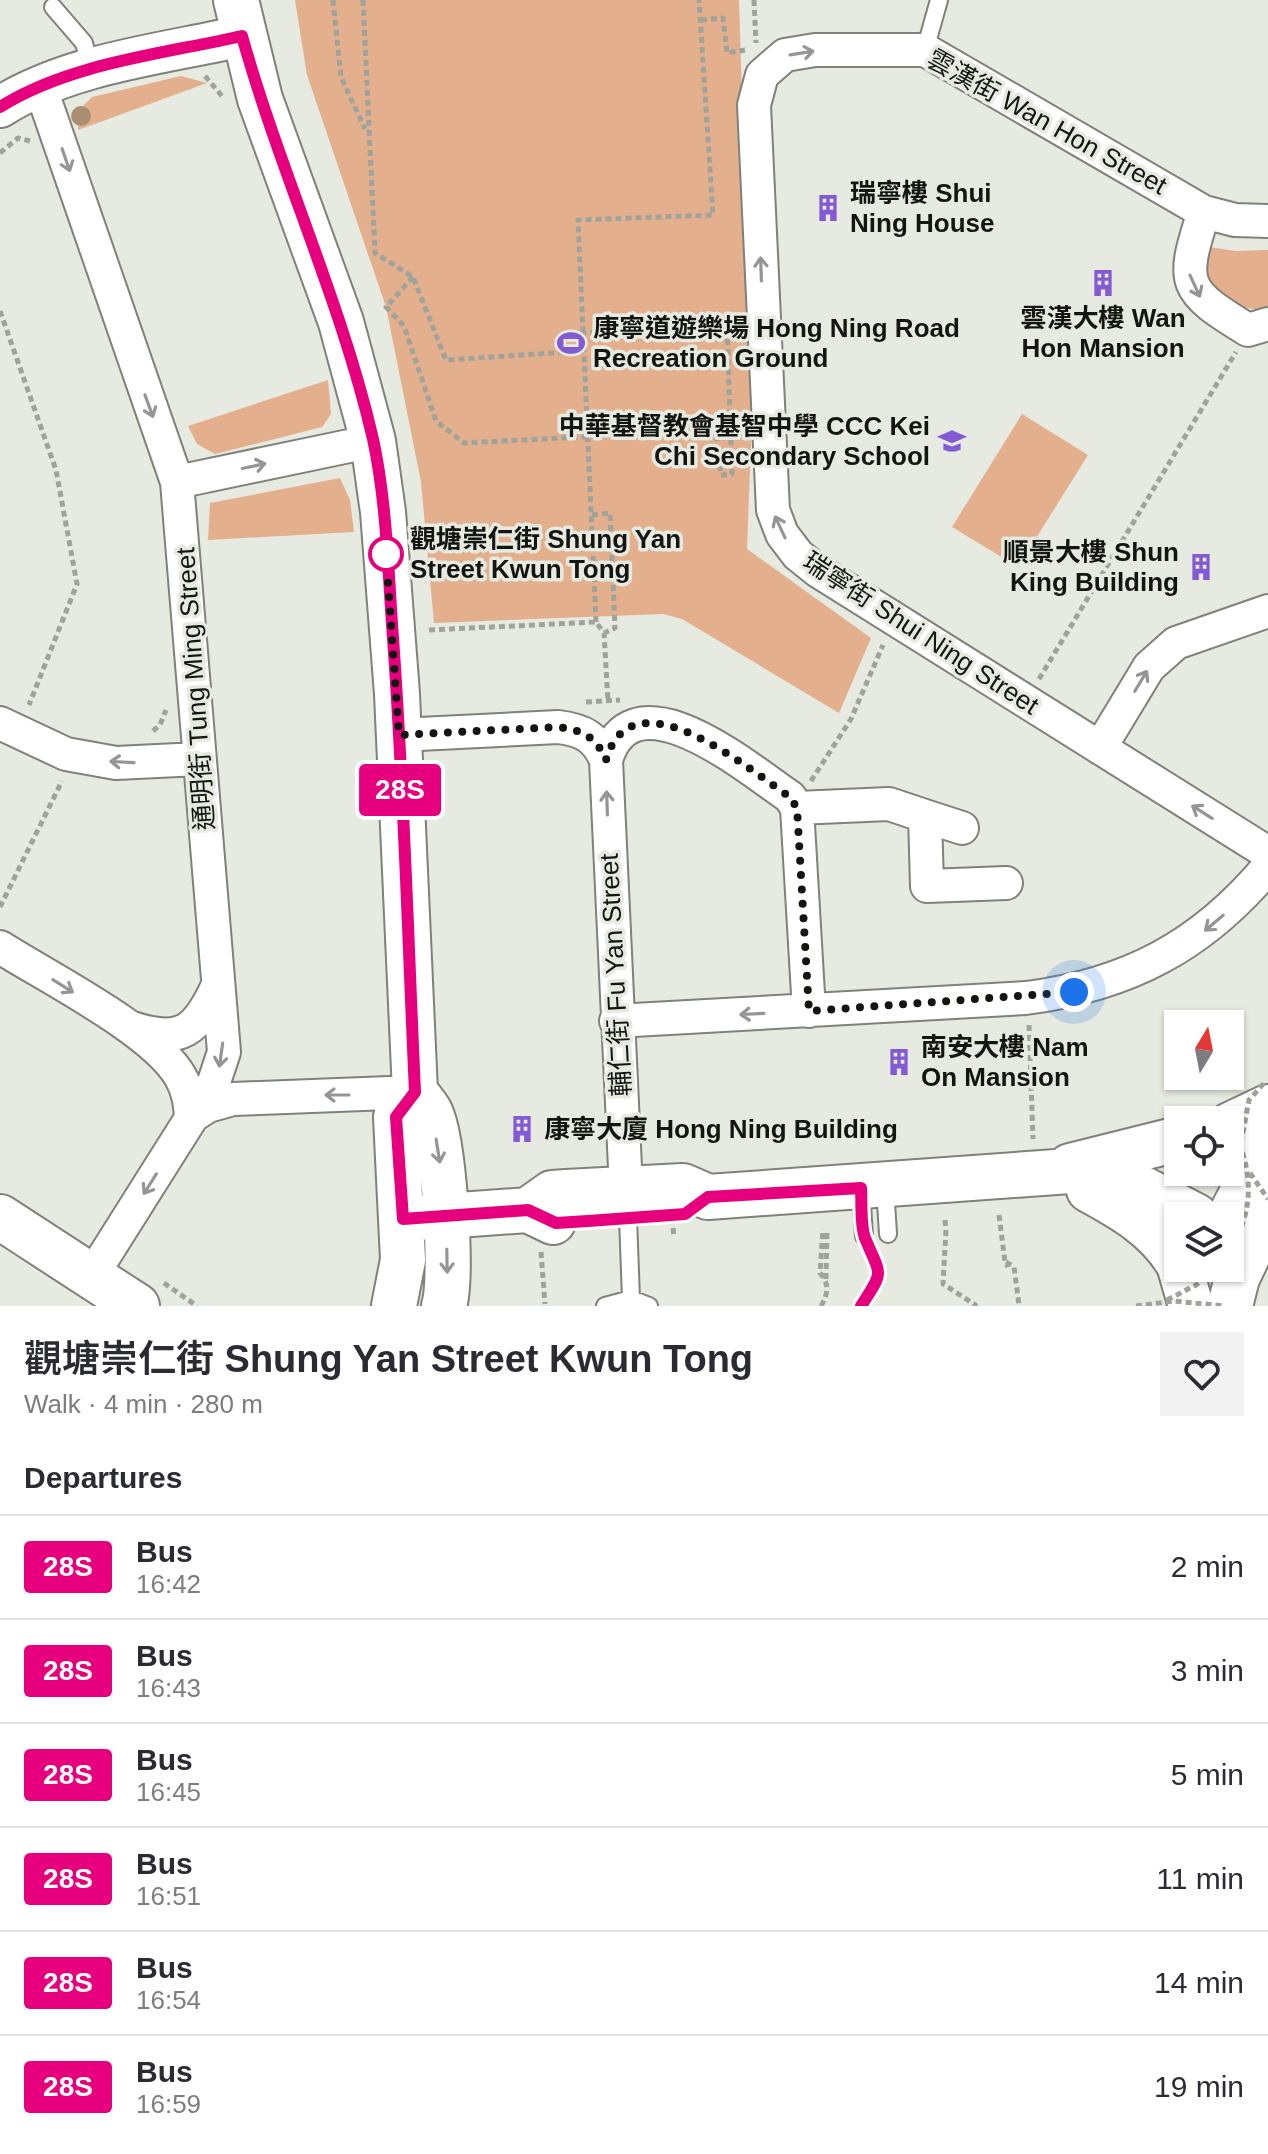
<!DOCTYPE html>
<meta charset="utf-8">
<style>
body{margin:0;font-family:Arial,"Noto Sans TC",sans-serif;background:#f2f2f3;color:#2b2b33;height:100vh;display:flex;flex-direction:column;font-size:30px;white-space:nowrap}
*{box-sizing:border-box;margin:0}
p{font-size:26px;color:#7c7c81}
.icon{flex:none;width:44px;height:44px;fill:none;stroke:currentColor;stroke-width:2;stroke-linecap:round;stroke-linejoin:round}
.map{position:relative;height:1306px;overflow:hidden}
.panel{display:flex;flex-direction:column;background:#fff;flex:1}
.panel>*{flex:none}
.badge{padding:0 16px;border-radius:6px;font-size:28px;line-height:52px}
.needle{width:52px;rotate:10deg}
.fabs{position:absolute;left:1164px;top:1010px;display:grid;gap:16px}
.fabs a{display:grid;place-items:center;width:80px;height:80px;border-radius:0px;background:#fff;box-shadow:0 2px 6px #0004;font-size:40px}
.you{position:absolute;width:40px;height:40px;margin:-20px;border:6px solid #fff;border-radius:50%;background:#1a73e8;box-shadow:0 0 0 12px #1a73e833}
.map>.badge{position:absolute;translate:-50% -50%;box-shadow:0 0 0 4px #fff}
h2{padding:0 24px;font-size:30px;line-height:72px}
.round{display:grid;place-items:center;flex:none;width:84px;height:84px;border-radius:0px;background:#f2f2f3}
.overview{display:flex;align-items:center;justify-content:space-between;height:136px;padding:0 24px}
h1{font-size:38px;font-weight:600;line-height:60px}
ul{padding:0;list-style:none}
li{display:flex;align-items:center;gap:24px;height:104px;padding:0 24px;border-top:2px solid #e1e1e2}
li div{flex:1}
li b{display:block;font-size:30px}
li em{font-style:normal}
li .badge{min-width:88px;font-weight:700;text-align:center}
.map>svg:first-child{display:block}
.green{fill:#e4af8c}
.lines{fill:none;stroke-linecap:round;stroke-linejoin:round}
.service-casing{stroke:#7e8279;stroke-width:20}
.minor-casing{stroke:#7e8279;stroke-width:36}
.tertiary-casing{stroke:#7e8279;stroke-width:44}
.secondary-casing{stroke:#7e8279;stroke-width:48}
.path{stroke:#a0a39b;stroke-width:5;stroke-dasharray:6 4;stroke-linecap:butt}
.service{stroke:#fff;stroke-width:16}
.minor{stroke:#fff;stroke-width:32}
.tertiary{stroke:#fff;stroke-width:40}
.secondary{stroke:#fff;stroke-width:44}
.path-bridge{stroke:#a0a39b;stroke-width:5;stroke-dasharray:6 4;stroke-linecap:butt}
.tree{fill:#aa8e71}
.oneway{stroke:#959694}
.line-casing{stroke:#fff;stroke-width:18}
.line{stroke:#e6007e;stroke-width:12}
.walk{stroke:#141511;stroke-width:8;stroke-dasharray:0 14.4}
.stop-dot{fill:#fff;stroke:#e6007e;stroke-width:4}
.labels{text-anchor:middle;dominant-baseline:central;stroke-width:7;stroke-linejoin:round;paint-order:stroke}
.street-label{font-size:26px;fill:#141511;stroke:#e6eae0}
.poi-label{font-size:26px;font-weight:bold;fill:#141511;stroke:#e6eae0;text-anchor:start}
.stop-label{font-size:26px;font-weight:bold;fill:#141511;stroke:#e6eae0;text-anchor:start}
</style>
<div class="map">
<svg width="1268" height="1306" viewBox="0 0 1268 1306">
<rect width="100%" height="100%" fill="#e6eae0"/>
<path class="green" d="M295 0H739L752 416 747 549 871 638 839 713 682 619 663 614 434 623 421 482 386 307 307 75Z
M181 76 207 83 78 130 79 113H84L86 109 83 106 92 97Z
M1209 247 1236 251 1268 250V308C1245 314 1211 296 1205 272 1203 264 1207 255 1209 247Z
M328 380 331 414 322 427 215 454 197 444 188 426Z
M1022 414 1088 455 1018 567 952 527Z
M340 478 350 500 354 532 208 540 210 503Z"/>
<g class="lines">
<g class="service-casing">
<path id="service" d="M53 7 84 43 91 69
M925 50 939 0
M885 1187 888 1234
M861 1189 864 1236
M628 1218 631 1299
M605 1306 631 1299 649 1306"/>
</g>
<g class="minor-casing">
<path id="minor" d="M40 86 177 482 224 1052 214 1082 91 1277
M1204 212C1180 285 1183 290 1248 330L1268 324
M1268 221 1235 220 1204 212 925 50H815L785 55 762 75 754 105 773 510 782 534 798 555 818 571 1268 853
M177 482 373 441
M0 723 66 754 116 763 199 759
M399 735 558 727C583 730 596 737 606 760
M1100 748 1149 667 1176 643 1268 611
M797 808 889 804 925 816 927 886 1006 883
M925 816 962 828
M0 947C47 977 153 1030 180 1076 188 1090 190 1102 191 1117
M616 1021 1026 998C1128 985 1202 946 1268 867
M132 1028C182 1044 197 1031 218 985
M191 1117 208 1106 233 1099 415 1092
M626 1189 606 760C633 670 748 769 790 797L797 808 809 1011"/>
</g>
<g class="tertiary-casing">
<path id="tertiary" d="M0 107C70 63 163 54 242 36"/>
</g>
<g class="secondary-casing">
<path id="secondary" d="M236 0 260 99 341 322 373 441 383 512 397 694 415 1092C420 1098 426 1105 430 1112 444 1138 453 1277 444 1306
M1230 1125 1268 1107
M1070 1166 1178 1139
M1089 1190C1124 1209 1157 1228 1178 1263
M528 1210 552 1193 566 1192 683 1186 708 1197 1070 1171 1130 1182 1196 1216
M1230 1216 1268 1143
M0 1217 137 1306
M403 1219 528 1210 553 1222
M1180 1268 1191 1306
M394 1306 403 1260 396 1117 415 1092
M1230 1306 1237 1278 1268 1213"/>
</g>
<path class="path" d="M333 0 341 77 365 129
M363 0 375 253 413 277 446 360 583 351
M754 0 756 43
M701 20 723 18 727 53 745 50
M205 76 222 96
M0 153 18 138 30 141
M413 277 386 307 404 326 436 421 464 443 716 430 721 475 732 474 727 326 583 333
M0 311 56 470 77 584 29 705
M592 515 610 513 615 628 604 633
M596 622 578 220 713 215 699 0
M429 630 596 622 604 633 608 701
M1039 679 1236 352
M586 702 620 700
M153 731 160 725 166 710
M811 781 851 719 883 645
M0 907 62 781
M1029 1025 1033 1139
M999 1215 1005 1262 1008 1267
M672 1218 674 1237
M945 1220 946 1230
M541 1252 545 1304
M1006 1262 1014 1267 1019 1305
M826 1279 827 1229
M164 1283 197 1306
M821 1306C828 1294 830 1284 820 1273L823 1229"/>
<use href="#service" class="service"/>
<use href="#minor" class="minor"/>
<use href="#tertiary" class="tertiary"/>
<use href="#secondary" class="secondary"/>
<path class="path-bridge" d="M1230 1125C1253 1165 1256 1209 1230 1249
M1241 1143 1249 1100 1264 1083
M1250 1173 1268 1199
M946 1230 943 1284 977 1306
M1167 1300 1196 1285 1215 1268
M1136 1306 1174 1301 1225 1306"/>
</g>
<circle class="tree" cx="81" cy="116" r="10"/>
<defs><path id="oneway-shaft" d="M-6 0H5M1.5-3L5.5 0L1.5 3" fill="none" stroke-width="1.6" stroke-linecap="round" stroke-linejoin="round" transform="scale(2)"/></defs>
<g class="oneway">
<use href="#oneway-shaft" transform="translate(802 53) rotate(-9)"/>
<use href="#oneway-shaft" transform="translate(66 160) rotate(71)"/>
<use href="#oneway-shaft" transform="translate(761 269) rotate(-92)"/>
<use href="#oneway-shaft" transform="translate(1195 286) rotate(65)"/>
<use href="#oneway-shaft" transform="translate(149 406) rotate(70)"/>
<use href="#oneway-shaft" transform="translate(254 466) rotate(-12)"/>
<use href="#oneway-shaft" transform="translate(780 527) rotate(-115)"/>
<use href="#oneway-shaft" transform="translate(1141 681) rotate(-59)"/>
<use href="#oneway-shaft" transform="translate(122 762) rotate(-177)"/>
<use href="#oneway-shaft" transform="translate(607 803) rotate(-92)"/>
<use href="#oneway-shaft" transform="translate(1202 812) rotate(-148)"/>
<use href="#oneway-shaft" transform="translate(1214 923) rotate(140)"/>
<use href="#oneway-shaft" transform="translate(63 986) rotate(32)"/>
<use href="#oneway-shaft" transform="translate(752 1014) rotate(177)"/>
<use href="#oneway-shaft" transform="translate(221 1055) rotate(98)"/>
<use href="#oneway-shaft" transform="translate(337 1095) rotate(180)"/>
<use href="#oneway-shaft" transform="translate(438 1151) rotate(81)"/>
<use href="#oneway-shaft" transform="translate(150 1184) rotate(122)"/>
<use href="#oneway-shaft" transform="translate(447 1261) rotate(89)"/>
</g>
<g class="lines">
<g class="line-casing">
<path id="line" d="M0 107C70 63 163 54 242 36 280 172 341 301 373 439 387 504 388 572 393 638 404 789 408 941 415 1092L396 1117 403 1219 528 1210 556 1223 588 1221 685 1214 708 1197 861 1188C862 1203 860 1225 865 1238 881 1277 885 1269 861 1306"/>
</g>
<use href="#line" class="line"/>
<path class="walk" d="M386 554 399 735 558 727C583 730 596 737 606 760 632 670 748 769 790 797L797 808 809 1011 1074 992"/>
</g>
<defs>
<g id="building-bare" transform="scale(2.16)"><path d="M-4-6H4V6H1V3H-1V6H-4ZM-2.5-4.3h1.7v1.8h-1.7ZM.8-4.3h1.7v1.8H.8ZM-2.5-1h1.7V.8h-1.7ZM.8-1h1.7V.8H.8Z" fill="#835ad4" stroke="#e6eae0" stroke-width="2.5" paint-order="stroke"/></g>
<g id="stadium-bare" transform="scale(2.16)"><path d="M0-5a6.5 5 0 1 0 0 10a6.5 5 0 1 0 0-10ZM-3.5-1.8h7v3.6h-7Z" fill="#835ad4" stroke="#e6eae0" stroke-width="2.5" paint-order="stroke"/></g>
<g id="school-bare" transform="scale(2.16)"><path d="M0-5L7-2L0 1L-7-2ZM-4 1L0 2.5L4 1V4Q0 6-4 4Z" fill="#835ad4" stroke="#e6eae0" stroke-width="2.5" paint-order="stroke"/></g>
</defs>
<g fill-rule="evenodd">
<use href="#building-bare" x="828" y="208"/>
<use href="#building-bare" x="1103" y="283"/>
<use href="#stadium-bare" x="571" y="343"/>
<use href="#school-bare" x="952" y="441"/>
<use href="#building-bare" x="1201" y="567"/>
<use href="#building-bare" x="899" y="1062"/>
<use href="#building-bare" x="522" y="1129"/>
</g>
<circle class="stop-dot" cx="386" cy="554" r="16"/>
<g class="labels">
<g class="street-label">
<text transform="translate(1047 122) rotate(29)">雲漢街 Wan Hon Street</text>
<text transform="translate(921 633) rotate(33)">瑞寧街 Shui Ning Street</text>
<text transform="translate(195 689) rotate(-94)">通明街 Tung Ming Street</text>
<text transform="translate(615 975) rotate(-93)">輔仁街 Fu Yan Street</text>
</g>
<g class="poi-label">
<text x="850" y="193">瑞寧樓 Shui<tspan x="850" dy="30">Ning House</tspan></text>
<text x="1103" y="318" text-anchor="middle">雲漢大樓 Wan<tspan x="1103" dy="30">Hon Mansion</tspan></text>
<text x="593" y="328">康寧道遊樂場 Hong Ning Road<tspan x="593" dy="30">Recreation Ground</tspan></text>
<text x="930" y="426" text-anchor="end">中華基督教會基智中學 CCC Kei<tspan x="930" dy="30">Chi Secondary School</tspan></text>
<text x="1179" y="552" text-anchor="end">順景大樓 Shun<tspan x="1179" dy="30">King Building</tspan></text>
<text x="921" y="1047">南安大樓 Nam<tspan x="921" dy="30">On Mansion</tspan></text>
<text x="544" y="1129">康寧大廈 Hong Ning Building</text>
</g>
<g class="stop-label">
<text x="410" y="539">觀塘崇仁街 Shung Yan<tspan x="410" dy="30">Street Kwun Tong</tspan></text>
</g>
</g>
</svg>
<div class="fabs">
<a><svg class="needle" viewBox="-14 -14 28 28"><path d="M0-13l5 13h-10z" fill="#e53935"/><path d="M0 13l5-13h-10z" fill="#7c7c81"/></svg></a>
<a><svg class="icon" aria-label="locate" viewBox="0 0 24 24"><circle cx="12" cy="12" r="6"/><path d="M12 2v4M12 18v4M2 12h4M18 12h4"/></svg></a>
<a><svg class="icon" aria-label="layers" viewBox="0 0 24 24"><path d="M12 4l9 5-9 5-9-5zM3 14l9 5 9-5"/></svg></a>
</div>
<div class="you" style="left:1074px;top:992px"></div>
<b class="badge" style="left:400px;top:790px;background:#e6007e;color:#fff">28S</b>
</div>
<section class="panel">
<div class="overview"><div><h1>觀塘崇仁街 Shung Yan Street Kwun Tong</h1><p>Walk · 4 min · 280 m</p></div><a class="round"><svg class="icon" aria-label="heart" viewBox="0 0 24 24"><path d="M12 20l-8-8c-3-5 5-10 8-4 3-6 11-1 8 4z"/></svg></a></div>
<h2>Departures</h2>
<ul>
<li><span class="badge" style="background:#e6007e;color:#fff">28S</span><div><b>Bus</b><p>16:42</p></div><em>2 min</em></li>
<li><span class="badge" style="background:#e6007e;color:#fff">28S</span><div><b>Bus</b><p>16:43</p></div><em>3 min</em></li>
<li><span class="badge" style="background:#e6007e;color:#fff">28S</span><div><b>Bus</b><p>16:45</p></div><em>5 min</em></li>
<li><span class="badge" style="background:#e6007e;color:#fff">28S</span><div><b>Bus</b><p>16:51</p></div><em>11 min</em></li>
<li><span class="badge" style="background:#e6007e;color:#fff">28S</span><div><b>Bus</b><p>16:54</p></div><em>14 min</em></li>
<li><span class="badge" style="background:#e6007e;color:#fff">28S</span><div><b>Bus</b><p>16:59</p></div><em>19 min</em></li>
</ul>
</section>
